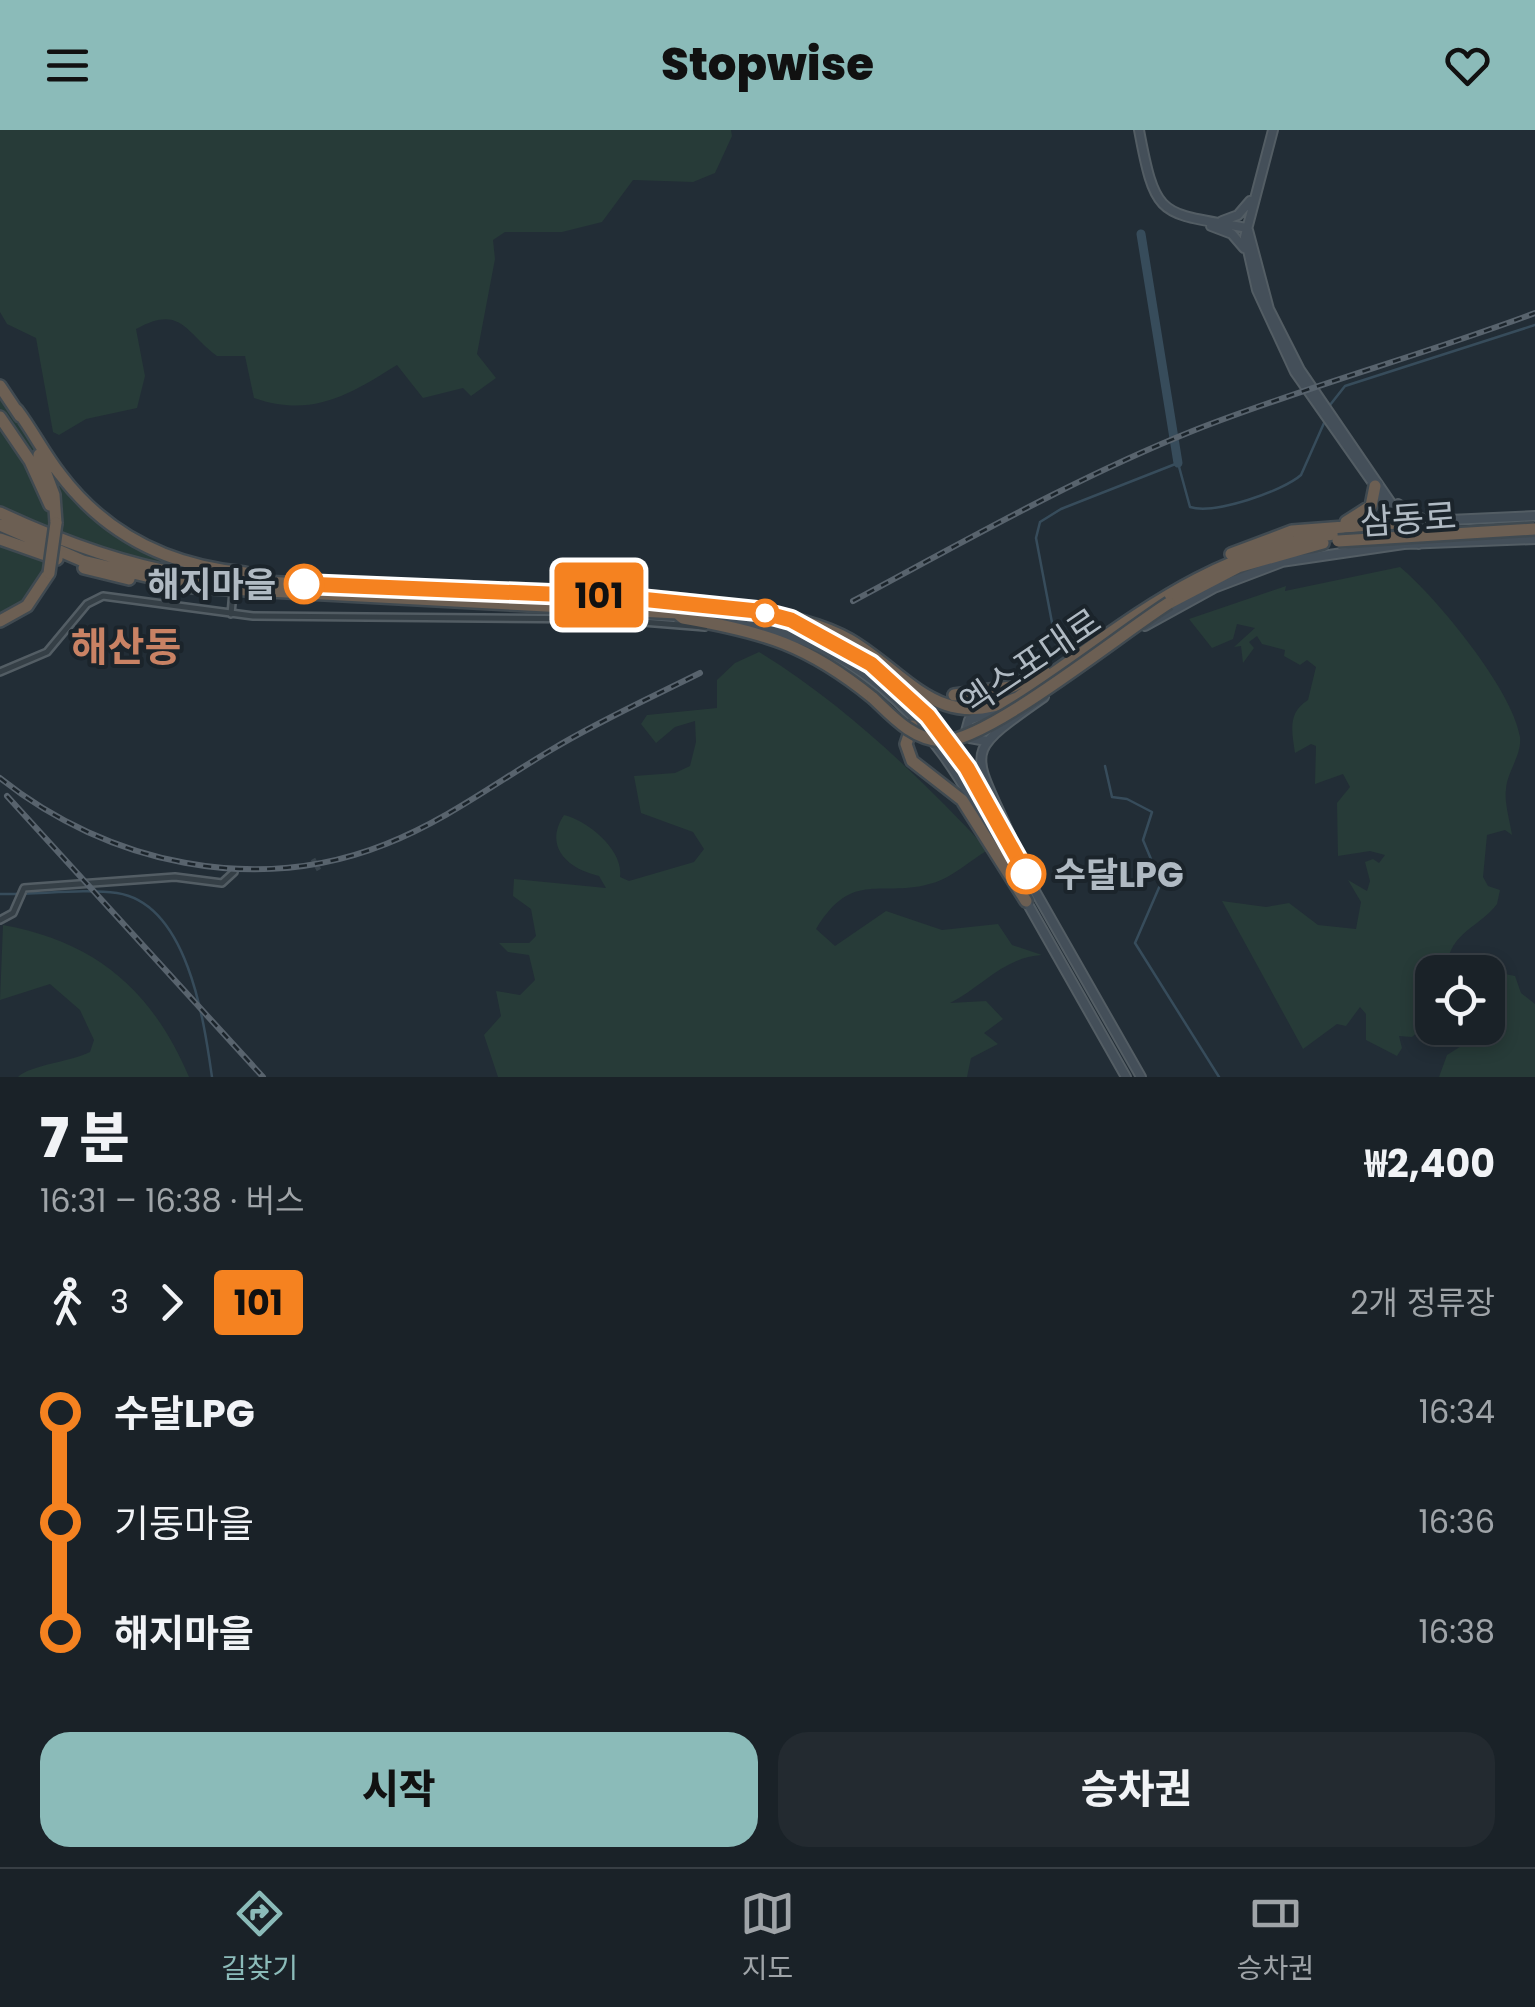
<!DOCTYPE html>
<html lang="ko">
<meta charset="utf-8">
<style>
body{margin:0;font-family:Poppins,"Noto Sans KR",sans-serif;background:#232a30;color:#f1f3f6;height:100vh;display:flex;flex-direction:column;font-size:38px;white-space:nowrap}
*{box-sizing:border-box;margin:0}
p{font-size:32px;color:#9fa4a8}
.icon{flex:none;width:55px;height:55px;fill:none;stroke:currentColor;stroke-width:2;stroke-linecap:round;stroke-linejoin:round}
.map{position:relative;height:947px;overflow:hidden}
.panel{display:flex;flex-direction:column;background:#1a2228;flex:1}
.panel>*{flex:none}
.badge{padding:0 20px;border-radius:8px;font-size:35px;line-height:65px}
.controls{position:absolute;left:1415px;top:825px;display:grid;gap:20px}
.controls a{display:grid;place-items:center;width:90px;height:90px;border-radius:20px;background:#1a2228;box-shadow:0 5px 15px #0003,0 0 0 2px #383f45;font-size:50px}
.map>.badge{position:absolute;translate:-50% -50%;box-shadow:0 0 0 5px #fff}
.legs{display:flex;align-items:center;gap:15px;height:110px;padding:0 40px;font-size:32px}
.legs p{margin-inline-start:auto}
.headline{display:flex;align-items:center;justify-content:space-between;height:170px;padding:0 40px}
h1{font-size:55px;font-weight:800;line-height:75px}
.action{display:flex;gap:20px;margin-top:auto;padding:20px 40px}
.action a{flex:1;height:115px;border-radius:30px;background:#8bbbb9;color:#111;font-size:40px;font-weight:800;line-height:115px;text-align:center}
.action a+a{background:#232a30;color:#f1f3f6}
ul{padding:0 40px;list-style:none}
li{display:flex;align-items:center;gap:35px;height:110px;font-size:38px}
li i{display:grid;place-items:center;width:15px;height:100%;margin:0 12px;background:currentColor}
li i::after{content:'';width:25px;height:25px;margin:-12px;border:8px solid;border-radius:50%;background:#1a2228}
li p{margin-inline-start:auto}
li:first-child i{background:linear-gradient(#0000 50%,currentColor 0)}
li:last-child i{background:linear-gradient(currentColor 50%,#0000 0)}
header{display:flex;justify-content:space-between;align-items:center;height:130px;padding:0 40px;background:#8bbbb9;color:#111;font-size:45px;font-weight:800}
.dock{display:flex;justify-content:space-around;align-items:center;height:140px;border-top:2px solid #383f45;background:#1a2228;font-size:28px;color:#9fa4a8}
.dock a{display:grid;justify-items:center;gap:5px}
.dock .active{color:#8bbbb9}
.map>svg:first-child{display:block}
.green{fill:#273b38}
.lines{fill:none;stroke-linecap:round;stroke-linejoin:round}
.stream{stroke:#374c5b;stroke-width:2.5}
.river{stroke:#374c5b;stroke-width:9}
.street-tunnel{stroke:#37424b;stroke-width:5;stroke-dasharray:5 2.5;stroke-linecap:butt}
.street-casing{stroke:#535d64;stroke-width:10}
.secondary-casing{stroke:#535d64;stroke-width:12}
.highway-casing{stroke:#404a51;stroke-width:16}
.street{stroke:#353f46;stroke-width:5}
.secondary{stroke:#444f59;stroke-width:8}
.highway{stroke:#6c5f53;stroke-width:11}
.rail-casing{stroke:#58636d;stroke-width:6}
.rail{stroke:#1b242b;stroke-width:2.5;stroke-dasharray:8;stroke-linecap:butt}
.highway-bridge-casing{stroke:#404a51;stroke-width:16;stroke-linecap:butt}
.highway-bridge{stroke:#6c5f53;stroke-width:11}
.line-1-casing{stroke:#fff;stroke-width:22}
.line-1{stroke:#f58220;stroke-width:15}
.stop-1-dot{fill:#fff;stroke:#f58220;stroke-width:5}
.labels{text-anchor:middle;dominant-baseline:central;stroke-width:8;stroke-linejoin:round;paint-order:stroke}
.street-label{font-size:35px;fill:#b0bac3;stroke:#1b242b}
.stop-label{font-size:35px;font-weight:bold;fill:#b0bac3;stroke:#1b242b;text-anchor:end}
.quarter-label{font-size:40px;font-weight:bold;fill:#c98264;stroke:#1b242b}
</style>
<header><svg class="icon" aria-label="menu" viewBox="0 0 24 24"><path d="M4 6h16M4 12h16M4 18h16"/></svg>Stopwise<svg class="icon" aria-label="heart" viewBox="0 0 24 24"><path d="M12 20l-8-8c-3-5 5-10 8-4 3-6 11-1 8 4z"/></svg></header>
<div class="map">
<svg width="1535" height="947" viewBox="0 0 1535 947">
<rect width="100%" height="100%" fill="#222d36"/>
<path class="green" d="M0 0H731L732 6 715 43 693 52 633 50 602 92 562 102H505L493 110 495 129 477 224 496 248 471 266 463 258 423 268 397 235C349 265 312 288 254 268L245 226H217C185 202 181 174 136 199L145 246 137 278 86 289 59 305 53 302 36 208 7 194 0 182Z
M0 256 91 379 183 433 179 455 114 448 53 428 43 455 0 491Z
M1400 437C1436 467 1513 560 1520 607 1522 625 1507 642 1506 659 1504 673 1510 691 1512 705L1505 700 1487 705 1483 747 1488 756 1500 760 1497 774C1482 795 1447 805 1448 836L1455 842H1432V890L1412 907 1399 906 1402 918 1397 926 1366 910V884L1360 877 1346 896 1337 894 1303 919 1222 771 1266 777 1289 773 1318 795 1356 799 1361 772 1348 750 1367 761 1370 751 1365 732 1373 729 1379 733 1385 725 1370 721 1338 726 1337 673 1350 657 1343 644 1315 654 1316 616 1311 614 1295 623C1292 602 1287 583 1308 570L1316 537 1307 530 1300 535 1284 526 1285 520 1262 514 1257 506 1249 512 1254 518 1243 533 1241 516 1234 517 1255 498 1237 494 1233 509 1212 518 1189 489 1286 456 1285 461Z
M759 522C845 575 919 646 988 720 971 730 951 748 933 753 881 769 853 738 816 799L835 816 886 781 942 800 998 794 1012 815 1042 825C1004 827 982 857 950 873L986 871 1003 889 984 903 998 914 971 928 967 947H498L484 905 501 886 496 861 520 865 535 850 529 825 508 822 499 813H529L536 806 531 779 513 766 514 749 606 758 599 746C568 739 543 717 564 685 588 691 624 720 620 747L629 751 694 732 704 719 693 702 641 683 634 646 675 643 690 636 696 612 695 591 675 597 656 613 641 594 647 585 717 578V550L735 533Z
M3 795C96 812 152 860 189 947H18C30 935 70 932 90 922L94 910 80 880 50 854 0 870Z
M1505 844 1515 846 1521 863 1535 874V947H1439L1447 925 1466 913 1462 898H1488V850Z"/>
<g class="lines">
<path class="stream" d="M1330 275 1345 256 1535 195
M1057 519 1036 408 1040 392 1061 379 1178 333 1190 377C1214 385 1283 361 1301 345L1324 293
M1105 636 1112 667 1127 669 1152 682 1143 710 1161 753 1135 813 1219 947
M0 764C36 765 83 758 117 763 188 774 204 891 212 947"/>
<path class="river" d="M1141 104 1178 333"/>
<path class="street-tunnel" d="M313 729 320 742"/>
<g class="street-casing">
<path id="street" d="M231 484 233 462
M0 542 47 522 87 474 103 466 253 486 605 489 705 497
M0 790 13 783 24 758 175 747 222 753 234 742"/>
</g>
<g class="secondary-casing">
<path id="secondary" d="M1139 0C1156 91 1160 82 1247 98
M1273 0 1245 107 1257 160 1295 242 1375 356 1408 413
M1222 91 1238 85 1250 71
M1211 96 1232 104 1244 118
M1248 100 1269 179 1300 240 1419 414
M1398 374 1424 390
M1405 392 1535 386
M1281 432 1404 414 1535 409
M697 485C858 506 926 578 998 717
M803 496 871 534 949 610 1141 947
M1145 496 1214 458 1285 431
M986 611 970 608 966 601 969 590 1012 575
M1010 705C972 618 961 625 1044 567
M1025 769 1126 947"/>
</g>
<g class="highway-casing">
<path id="highway" d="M0 256 20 286
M17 280C33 301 44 324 60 344 106 405 170 436 245 443
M0 287 30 331 50 375
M39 325 54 365 56 393
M0 383C60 411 121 434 187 445 237 453 288 453 339 455 476 460 620 456 756 481 787 487 822 494 850 510 909 545 938 603 1017 568 1128 494 1200 424 1339 403
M1346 392 1371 376 1375 356
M0 395 83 431 192 457 677 483 683 488C764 502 808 515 873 568
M0 409 57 429
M1231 424 1292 401 1397 393
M84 438 129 449
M1169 473 1238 437 1323 413
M0 491 27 476 49 443
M954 565 1011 557 1045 542
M912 596 906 614 912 631 962 670 1026 771"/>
</g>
<use href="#street" class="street"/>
<use href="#secondary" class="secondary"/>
<use href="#highway" class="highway"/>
<g class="rail-casing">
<path id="rail" d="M853 471C965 411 1077 347 1195 300 1307 256 1423 225 1535 183
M0 648C108 734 256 766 386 714 445 691 497 652 551 620 599 591 650 568 700 543
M7 666 263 947"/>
</g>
<use href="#rail" class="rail"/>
<g class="highway-bridge-casing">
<path id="highway-bridge" d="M1338 411 1535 399
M49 443 56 393
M873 568C893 587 912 609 942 611 986 613 1124 501 1169 473"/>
</g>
<use href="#highway-bridge" class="highway-bridge"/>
</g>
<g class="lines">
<g class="line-1-casing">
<path id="line-1" d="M304 454 621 467 757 481 791 490 871 534 928 586 967 638 1026 744"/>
</g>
<use href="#line-1" class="line-1"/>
</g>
<g class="stop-1-dot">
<circle cx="304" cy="454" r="18"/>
<circle cx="765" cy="483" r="12"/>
<circle cx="1026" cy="744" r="18"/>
</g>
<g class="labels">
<g class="street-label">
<text transform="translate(1408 389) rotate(-4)">삼동로</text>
<text transform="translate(1030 532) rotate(-34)">엑스포대로</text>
</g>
<g class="stop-label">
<text x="276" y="454">해지마을</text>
<text x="1054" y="744" text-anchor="start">수달LPG</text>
</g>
<g class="quarter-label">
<text x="126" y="517">해산동</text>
</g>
</g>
</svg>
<div class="controls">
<a><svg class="icon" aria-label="locate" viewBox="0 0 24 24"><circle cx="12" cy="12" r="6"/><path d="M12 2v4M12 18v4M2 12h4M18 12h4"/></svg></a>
</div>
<b class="badge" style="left:599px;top:465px;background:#f58220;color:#111">101</b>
</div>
<section class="panel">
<div class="headline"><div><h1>7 분</h1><p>16:31 – 16:38 · 버스</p></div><b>₩2,400</b></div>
<div class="legs"><svg class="icon" aria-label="walk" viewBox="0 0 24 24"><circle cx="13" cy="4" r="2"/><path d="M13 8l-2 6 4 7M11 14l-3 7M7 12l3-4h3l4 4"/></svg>3<svg class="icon" aria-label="forward" viewBox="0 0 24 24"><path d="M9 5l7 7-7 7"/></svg><b class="badge" style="background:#f58220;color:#111">101</b><p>2개 정류장</p></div>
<ul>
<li><i style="color:#f58220"></i><b>수달LPG</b><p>16:34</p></li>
<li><i style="color:#f58220"></i><span>기동마을</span><p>16:36</p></li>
<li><i style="color:#f58220"></i><b>해지마을</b><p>16:38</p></li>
</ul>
<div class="action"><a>시작</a><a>승차권</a></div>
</section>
<nav class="dock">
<a class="active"><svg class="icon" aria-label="directions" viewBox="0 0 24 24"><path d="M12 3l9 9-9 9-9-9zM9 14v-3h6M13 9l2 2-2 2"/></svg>길찾기</a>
<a><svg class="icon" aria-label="map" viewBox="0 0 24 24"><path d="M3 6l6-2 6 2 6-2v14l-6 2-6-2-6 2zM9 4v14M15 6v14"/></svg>지도</a>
<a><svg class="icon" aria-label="tickets" viewBox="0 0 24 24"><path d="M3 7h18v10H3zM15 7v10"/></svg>승차권</a>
</nav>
